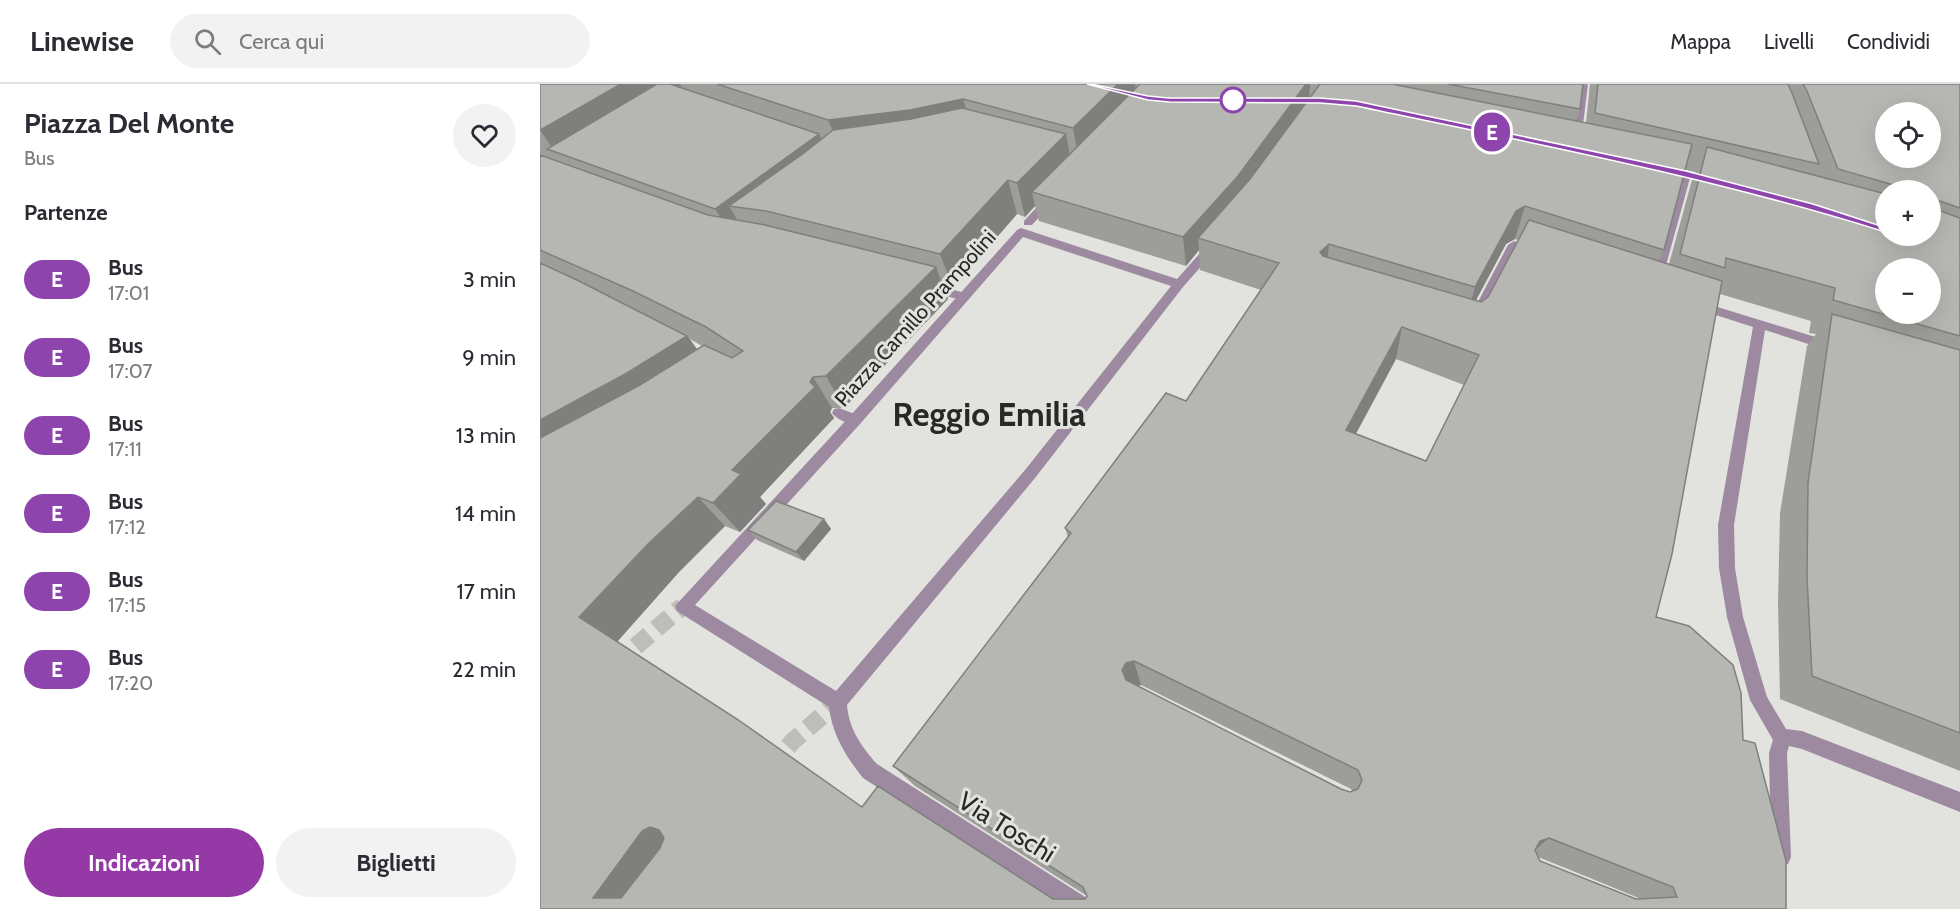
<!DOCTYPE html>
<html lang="it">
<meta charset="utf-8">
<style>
body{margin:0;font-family:Cabin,sans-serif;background:#f2f2f3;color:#2b2b33;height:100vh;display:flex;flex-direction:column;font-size:22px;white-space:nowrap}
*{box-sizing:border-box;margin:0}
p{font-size:20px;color:#7c7c81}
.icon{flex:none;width:33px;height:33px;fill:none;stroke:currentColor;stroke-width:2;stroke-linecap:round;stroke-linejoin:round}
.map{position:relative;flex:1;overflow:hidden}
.details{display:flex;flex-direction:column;background:#fff;width:540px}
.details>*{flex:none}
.badge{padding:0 12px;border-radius:20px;font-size:21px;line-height:39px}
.tools{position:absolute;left:1335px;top:18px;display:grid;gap:12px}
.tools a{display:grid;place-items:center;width:66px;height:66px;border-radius:50%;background:#fff;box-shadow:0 6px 24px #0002;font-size:30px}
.map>.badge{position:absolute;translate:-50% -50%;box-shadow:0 0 0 3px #fff}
h2{padding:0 24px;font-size:22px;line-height:54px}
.round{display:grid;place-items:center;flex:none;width:63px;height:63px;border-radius:32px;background:#f2f2f3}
.summary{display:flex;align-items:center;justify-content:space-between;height:102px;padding:0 24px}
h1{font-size:28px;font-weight:800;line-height:45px}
.cta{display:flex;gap:12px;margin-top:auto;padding:12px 24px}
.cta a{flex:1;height:69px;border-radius:36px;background:#9439a5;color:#fff;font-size:24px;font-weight:800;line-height:69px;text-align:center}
.cta a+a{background:#f2f2f3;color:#2b2b33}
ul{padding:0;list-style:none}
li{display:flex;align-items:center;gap:18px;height:78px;padding:0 24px}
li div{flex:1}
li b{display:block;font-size:22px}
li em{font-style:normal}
li .badge{min-width:66px;font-weight:700;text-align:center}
header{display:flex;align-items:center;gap:36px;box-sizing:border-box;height:84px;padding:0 30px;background:#fff;border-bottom:2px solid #e1e1e2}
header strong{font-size:28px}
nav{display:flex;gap:33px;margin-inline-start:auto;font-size:21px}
.search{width:420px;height:54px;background:#f2f2f3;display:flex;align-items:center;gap:15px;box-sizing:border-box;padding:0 21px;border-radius:33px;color:#7c7c81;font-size:22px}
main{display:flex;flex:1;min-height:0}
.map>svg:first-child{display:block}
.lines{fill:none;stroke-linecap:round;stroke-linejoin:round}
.pedestrian-tunnel{stroke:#bdbeb9;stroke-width:18;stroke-dasharray:18 9;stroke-linecap:butt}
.service{fill:#9d8aa1;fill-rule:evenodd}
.pedestrian{fill:#9d8aa1;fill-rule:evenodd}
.wall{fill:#9d9d99;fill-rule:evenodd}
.shaded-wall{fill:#7f807d}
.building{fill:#b6b7b2;stroke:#7f807d;stroke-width:1.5;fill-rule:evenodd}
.line{fill:#8e44ad;stroke:#fff;stroke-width:1.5}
.stop-dot{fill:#fff;stroke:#8e44ad;stroke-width:3}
.labels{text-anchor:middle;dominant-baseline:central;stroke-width:6;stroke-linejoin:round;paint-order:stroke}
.street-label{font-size:21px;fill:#282826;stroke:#e2e3de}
.near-street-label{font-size:26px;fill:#282826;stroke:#e2e3de}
.town-label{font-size:33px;font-weight:bold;fill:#282826;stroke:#e2e3de}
</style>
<header>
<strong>Linewise</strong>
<div class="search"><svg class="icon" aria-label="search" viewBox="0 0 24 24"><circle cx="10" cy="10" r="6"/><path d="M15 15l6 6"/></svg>Cerca qui</div>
<nav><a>Mappa</a><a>Livelli</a><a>Condividi</a></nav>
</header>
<main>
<section class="details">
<div class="summary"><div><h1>Piazza Del Monte</h1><p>Bus</p></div><a class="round"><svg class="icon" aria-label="heart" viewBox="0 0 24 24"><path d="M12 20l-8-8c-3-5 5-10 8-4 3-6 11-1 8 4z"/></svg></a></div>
<h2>Partenze</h2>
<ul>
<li><span class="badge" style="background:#8e44ad;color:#fff">E</span><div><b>Bus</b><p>17:01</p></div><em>3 min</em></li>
<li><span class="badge" style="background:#8e44ad;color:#fff">E</span><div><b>Bus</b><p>17:07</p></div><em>9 min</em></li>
<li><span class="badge" style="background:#8e44ad;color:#fff">E</span><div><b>Bus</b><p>17:11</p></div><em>13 min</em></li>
<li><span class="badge" style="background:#8e44ad;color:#fff">E</span><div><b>Bus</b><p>17:12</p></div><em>14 min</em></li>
<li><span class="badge" style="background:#8e44ad;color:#fff">E</span><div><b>Bus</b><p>17:15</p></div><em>17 min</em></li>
<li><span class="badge" style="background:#8e44ad;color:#fff">E</span><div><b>Bus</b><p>17:20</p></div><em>22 min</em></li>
</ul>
<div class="cta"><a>Indicazioni</a><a>Biglietti</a></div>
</section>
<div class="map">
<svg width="1420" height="825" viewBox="0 0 1420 825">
<rect width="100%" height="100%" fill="#e2e3de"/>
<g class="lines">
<path class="pedestrian-tunnel" d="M75 580 143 522
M230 683 253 657 298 618"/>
<path class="service" d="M387 199 429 210 431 213 425 217 383 206V200Z
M299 324 320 332 322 336 320 340C312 342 297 336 292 329L294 325Z"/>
<path class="pedestrian" d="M1038 0H1048L1041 57 1036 60 1031 57Z
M1126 82 1177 96 1172 99 1150 94 1122 196 1116 200 1110 196 1140 92 1122 87V83Z
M510 112 515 115 514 117 492 141H484V137L506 113Z
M481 144 637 195 669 159 673 158 679 162 643 203 495 394 307 621C309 645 321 662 337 680L553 818 556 825H527L323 694C306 673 292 650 289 623L137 527 135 522 310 332 477 146ZM483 153 631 202 485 386 296 607 155 521 320 340Z
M974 157 999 167 993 171 977 166 941 234H933L931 231 968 161Z
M1158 217 1295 259 1296 262 1290 267 1225 246 1194 441 1195 484 1203 533 1227 613 1246 645 1262 647 1420 708V728L1262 665 1249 662 1247 669 1251 773 1248 780 1241 783 1234 780 1231 773 1229 669 1233 656 1210 616 1187 533 1179 484 1178 441 1213 243 1154 224 1152 221Z"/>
</g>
<path class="wall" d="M0 0H1043L1040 25 1036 37 1046 39 1050 0H1420V687L1240 615 1238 519 1240 429 1267 262 1276 250 1269 249 1271 237 1180 210 1116 533 1203 656 1246 825H0ZM1145 86 1155 88 1152 96 1129 180 1118 177 1124 166ZM1346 106H1390V152H1346ZM495 122 499 137 646 182 659 166 660 186 721 206 646 317 525 444 528 453 353 682 375 702 547 812 545 815H513L322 723 77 558 139 488 185 442 200 448 226 420 220 413 294 334 290 328 292 324H304L408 215 403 201 413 204 477 130 485 133ZM975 155 978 156 948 213 941 218 936 216 966 160ZM150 255 162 262 157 265ZM856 275 924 301 886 377 816 350ZM601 601 811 705 812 707 810 708 801 705 598 602ZM998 773 1050 794 1101 815H1096L1000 777Z
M284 435 291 445 264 477 217 456 208 446Z"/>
<path class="shaded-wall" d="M81 0H140L143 6 15 68 0 46Z
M578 0H595L597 16 539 76 533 44Z
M766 0H770L769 22 698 121 658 154 659 166 646 182 643 153Z
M423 15 433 47 302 69 288 36Z
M279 50 291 77 189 122 202 144 192 151 175 125Z
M526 50 532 84 492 108 495 122 485 133 477 99Z
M468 96 477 130 413 204 400 170Z
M985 122 975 155 966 160 926 235 935 203 976 127Z
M789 160 786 193 780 168Z
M396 183 408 215 304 324 286 292Z
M862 243 856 275 801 377 806 346Z
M147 252 171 284 0 385V336Z
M273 293 292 324 290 328 294 334 220 413 226 420 200 448 173 419 192 386 270 298Z
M158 413 185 442 139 488 76 559 39 533 108 460Z
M284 435 291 445 264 477 256 468Z
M594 577 601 601 593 603 589 610 582 586 586 579Z
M110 743 148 759 98 825 53 814 102 747Z
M1009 754 990 770 1000 757Z"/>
<path class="building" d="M0 0H81L0 46Z
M117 0H130L279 50 175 125 7 65Z
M177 0H578L533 44 423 15 370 26 288 36Z
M600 0H766L698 92 643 153 492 108Z
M780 0H852L1152 60 1124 166 985 122 976 127 935 203 789 160 780 168 783 172 941 218 948 213 989 136 1182 197 1132 470 1116 533 1149 542 1193 581 1201 609 1203 656 1215 659 1246 777V825H0V354L100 301 164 261 192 274 203 267 166 243 93 207 0 166V71L168 131 225 141 396 183 286 292 273 293 270 298 275 303 192 386 201 390 173 419 158 413 108 460 39 533 197 635 322 723 338 702 513 815H545L547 812 543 803 353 682 531 449 525 444 626 309 646 317 739 179 658 154 710 95ZM862 243 939 271 886 377 806 346ZM594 577 818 686 822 696 818 705 810 708 801 705 586 596 582 586 586 579ZM110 743 119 746 124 754 120 764 81 814H53L102 747ZM1009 754 1133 803 1137 813 1096 815 1000 777 995 766 1000 757Z
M908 0H1043L1040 25Z
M1058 0H1248L1252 9 1279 80 1055 29Z
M1263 0H1420V124L1400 117 1390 118V106H1371L1298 85 1267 7ZM1346 28H1390V74H1346Z
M422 24 526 50 477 99 468 96 400 170 226 127 189 122 264 69 293 46 371 35Z
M1167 63 1346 110V152H1390V123L1420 134V252L1293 216 1295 204 1186 174 1185 184 1140 170ZM1346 184H1390V230H1346Z
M0 179 37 196 147 252 87 289 0 336Z
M1292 230 1420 266V649L1272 592 1267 493 1268 399Z
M236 417 284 435 256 468 208 446Z"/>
<path class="line" d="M547 0H551L608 12 629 14H780L816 17 1146 87 1273 120 1350 145 1342 147C1170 93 992 59 816 22L780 19 629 18 608 16Z"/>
<circle class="stop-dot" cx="693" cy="16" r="12"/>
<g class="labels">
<g class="street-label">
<text transform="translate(375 234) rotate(-48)">Piazza Camillo Prampolini</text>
</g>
<g class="near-street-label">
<text transform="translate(467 743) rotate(32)">Via Toschi</text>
</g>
<g class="town-label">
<text x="449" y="330">Reggio Emilia</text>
</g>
</g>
</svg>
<div class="tools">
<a><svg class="icon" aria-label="locate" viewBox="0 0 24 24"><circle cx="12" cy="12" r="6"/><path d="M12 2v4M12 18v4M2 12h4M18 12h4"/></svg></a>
<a>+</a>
<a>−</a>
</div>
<b class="badge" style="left:952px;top:48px;background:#8e44ad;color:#fff">E</b>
</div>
</main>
